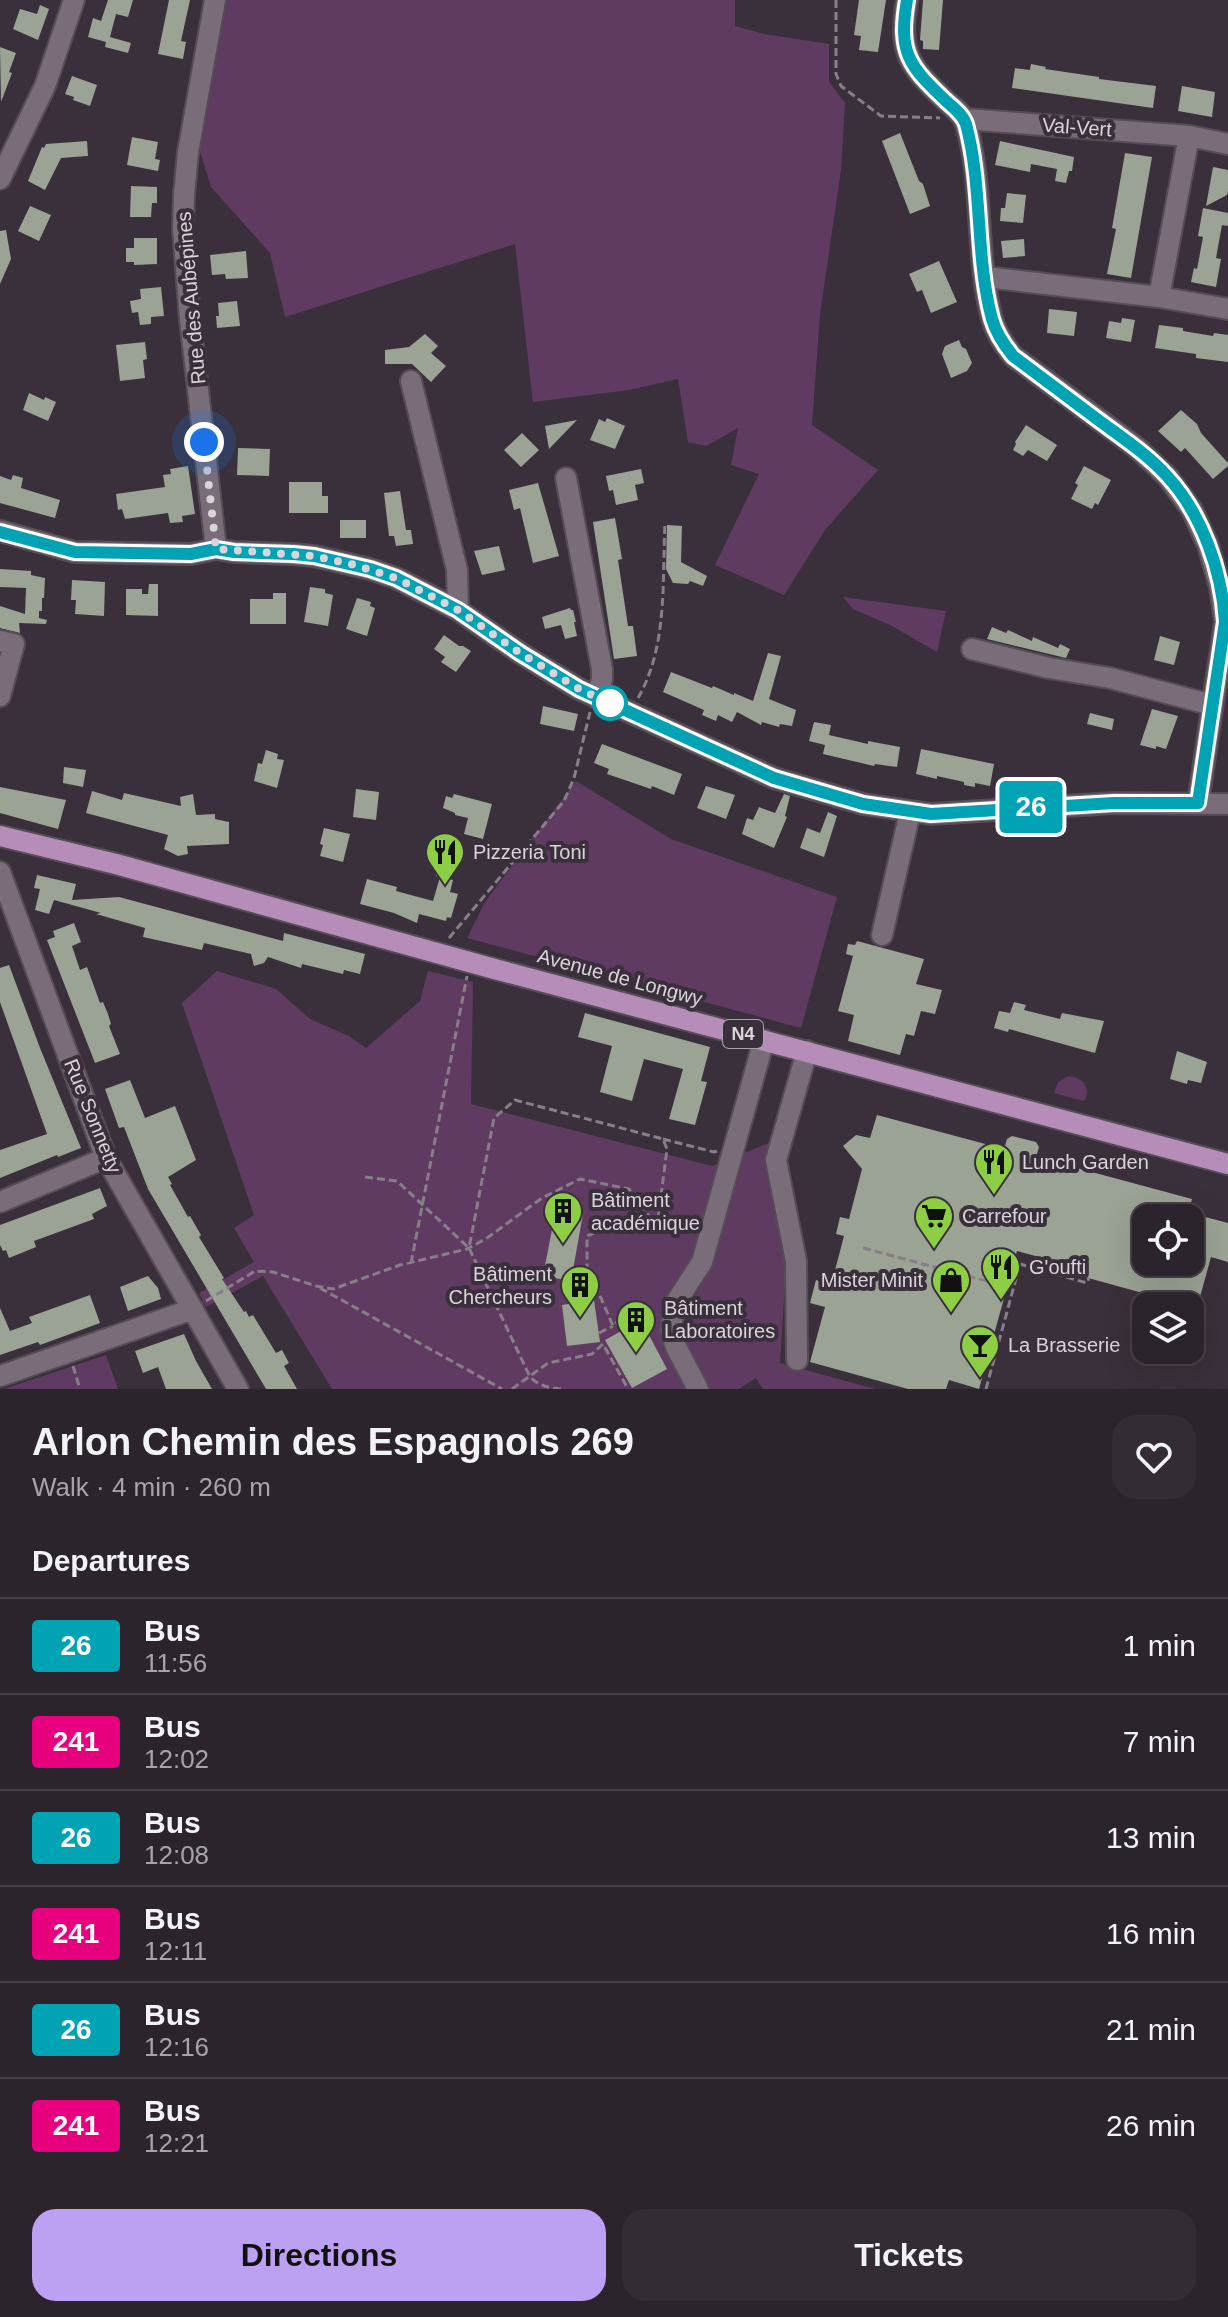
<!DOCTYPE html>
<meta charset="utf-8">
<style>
body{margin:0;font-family:Arial,sans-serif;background:#342c34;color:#f1f3f6;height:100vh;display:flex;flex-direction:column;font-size:30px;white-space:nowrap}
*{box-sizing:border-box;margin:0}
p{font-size:26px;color:#a6a4a9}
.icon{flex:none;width:44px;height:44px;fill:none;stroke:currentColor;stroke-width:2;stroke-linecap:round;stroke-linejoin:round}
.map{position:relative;height:1389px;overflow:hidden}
.sheet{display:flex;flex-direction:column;background:#2c242c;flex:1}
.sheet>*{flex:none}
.badge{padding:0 16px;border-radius:6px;font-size:28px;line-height:52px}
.buttons{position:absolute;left:1132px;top:1204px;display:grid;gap:16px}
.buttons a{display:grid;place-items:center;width:72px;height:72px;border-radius:16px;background:#2c242c;box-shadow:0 8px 32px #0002,0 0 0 2px #484148;font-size:40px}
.you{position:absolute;width:40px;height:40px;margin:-20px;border:6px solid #fff;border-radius:50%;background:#1a73e8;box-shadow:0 0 0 12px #1a73e833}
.map>.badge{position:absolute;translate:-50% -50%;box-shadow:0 0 0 4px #fff}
h2{padding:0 32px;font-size:30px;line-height:72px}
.round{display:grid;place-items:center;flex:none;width:84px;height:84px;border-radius:24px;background:#342c34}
.headline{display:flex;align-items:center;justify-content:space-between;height:136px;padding:0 32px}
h1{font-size:38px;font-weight:700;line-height:60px}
.primary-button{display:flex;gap:16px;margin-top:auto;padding:16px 32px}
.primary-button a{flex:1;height:92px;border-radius:24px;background:#bca0f2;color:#111;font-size:32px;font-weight:700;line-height:92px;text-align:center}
.primary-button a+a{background:#342c34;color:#f1f3f6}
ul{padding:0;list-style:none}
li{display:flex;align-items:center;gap:24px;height:96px;padding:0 32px;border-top:2px solid #484148}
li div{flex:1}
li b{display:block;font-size:30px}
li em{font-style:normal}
li .badge{min-width:88px;font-weight:700;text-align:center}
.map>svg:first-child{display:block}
.green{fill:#5f3b62}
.building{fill:#9aa394}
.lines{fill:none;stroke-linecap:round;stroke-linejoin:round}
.minor-casing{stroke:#554c56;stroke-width:24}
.major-casing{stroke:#554c56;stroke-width:24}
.path{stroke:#877e88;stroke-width:3;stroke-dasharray:8 4;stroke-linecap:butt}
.minor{stroke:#786d79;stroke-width:20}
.major{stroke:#b68db9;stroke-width:20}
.line-casing{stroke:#fff;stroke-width:18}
.line{stroke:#00a3b4;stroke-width:12}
.walk{stroke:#dad3da;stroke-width:8;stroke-dasharray:0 14.4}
.stop-dot{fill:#fff;stroke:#00a3b4;stroke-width:4}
.labels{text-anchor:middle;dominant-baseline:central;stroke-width:8;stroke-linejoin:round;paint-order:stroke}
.shield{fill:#3a303b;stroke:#aaa2aa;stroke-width:2}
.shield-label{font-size:18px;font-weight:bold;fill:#dad3da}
.street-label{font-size:20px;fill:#dad3da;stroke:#3a303b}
.poi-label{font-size:20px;fill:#dad3da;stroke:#3a303b;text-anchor:start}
</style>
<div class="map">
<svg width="1228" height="1389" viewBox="0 0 1228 1389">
<rect width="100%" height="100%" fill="#3a303b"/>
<path class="green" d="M227 0H735V26L764 34 829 44V82L845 103 841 170 820 314 812 425 878 470 825 530 784 595 715 565 759 474 731 465 738 428 706 446 688 442 678 379 629 390 533 402 515 244 285 317 270 253 211 187 199 148Z
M843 597 946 611 937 652 890 625 853 609Z
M576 781 671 839 837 897 801 1028 467 938 485 902Z
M217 971 276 989 310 1019 349 1036 366 1048 420 1001 428 971 473 982 471 1104 712 1166 774 1141 769 1160 786 1267 780 1363 875 1389H763L756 1378 739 1389H332L263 1276 206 1307 199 1293 254 1262 234 1228 254 1215 182 1003Z
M1069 1076C1083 1077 1092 1089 1084 1101L1054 1093 1058 1082Z
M106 1355 118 1389H4Z"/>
<path class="building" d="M108 0H133L128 17 116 14 110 37 131 43 128 53 105 47 106 42 88 37 93 18 101 21Z
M169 0H190L181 41 186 42 183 59 158 54Z
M859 0H886L878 52 859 50 861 36 854 35Z
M923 0H943L939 50 923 49V41L920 40Z
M40 5 49 9 38 40 13 29 20 9 37 14Z
M0 47 16 53 9 72 12 73 1 102Z
M1031 64 1046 67 1045 69 1099 77V79L1156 86 1153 108 1012 88 1015 68 1030 70Z
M72 76 97 85 90 106 73 100 74 97 65 94Z
M1182 86 1215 92 1212 117 1178 111Z
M900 133 919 181 923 184 930 206 910 214 882 141Z
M132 137 158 142 155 159 160 160 158 171 127 165Z
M87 141 88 156 61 158 45 190 28 181 42 147 44 148 46 144Z
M1000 141 1074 157 1072 171H1069L1066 183 1055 181 1057 169 1031 164 1030 172 995 165Z
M1125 153 1152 157 1131 278 1107 274 1116 229 1112 228Z
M1213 167 1228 170V191L1227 195 1206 206Z
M131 186 157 187V203H152L151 217H130Z
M1007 193 1026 195 1023 223 1000 221 1001 208H1005Z
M30 206 51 215 39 241 18 231Z
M1203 208 1228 213V226L1222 225 1216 258 1221 259 1216 287 1191 282 1194 268 1197 269 1203 237 1198 236Z
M6 230 11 259 0 284V231Z
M134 238H157V264L134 265V262H126V248H134Z
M1024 239 1025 256 1003 258 1001 241Z
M246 251 248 278 226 279 225 274 212 275 210 255Z
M939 261 957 302 931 313 922 290 917 292 909 274Z
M161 287 164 316 151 317V324L140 325 138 312 132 313 130 301 141 299 140 289Z
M237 301 240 326 217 328 216 316H219L218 303Z
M1049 309 1077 312 1074 336 1047 333Z
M1122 318 1135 320 1131 342 1106 338 1109 321 1121 323Z
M1159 325 1183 328V331L1213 336 1214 333 1228 335V362L1196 358V354L1155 348Z
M425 334 438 346 431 353 446 366 431 382 412 364H385V350L409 347Z
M959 340 962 347 966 349 972 363 967 371 951 378 942 354 945 346Z
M145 342 147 359 143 360 145 378 120 381 116 345Z
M29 393 44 400 45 397 56 402 48 421 23 410Z
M1181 410 1197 424 1201 433 1228 463V466L1213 479 1185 448 1181 452 1158 431Z
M607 418 625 426 615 449 590 440 599 419 605 422Z
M577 420 549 449 545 426Z
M1026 425 1057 445 1047 461 1028 450 1023 456 1013 450 1016 444 1015 442Z
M522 433 539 450 521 467 504 450Z
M238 448 270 449 269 476 237 475Z
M188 466 195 514 182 516 183 522 170 523 168 513 125 519 122 509 118 510 116 494 165 487 163 475 171 474 170 469Z
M1084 466 1111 480 1098 505 1095 503 1092 509 1071 499 1078 485 1075 483Z
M641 469 644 483 635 485 638 500 616 505 613 490 609 491 606 476Z
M13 475 23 478 21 488 60 500 55 518 0 503V476L11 480Z
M289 482H322V496H328V513H289Z
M538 483 559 556 533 563 520 508 514 510 509 490Z
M400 491 406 530H411L413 544 396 546 394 536H389L384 493Z
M615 518 622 559 618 560 628 626H633L637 656 614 659 593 522Z
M340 520H366V538H340Z
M667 525 682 526 681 562 707 576 703 586 690 581 688 584 673 583 666 569Z
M499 546 505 570 482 575 474 551Z
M0 569 31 571V575L45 578 44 598H42V611H39V618L47 620 46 624 19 623 20 633 0 628V606L25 614 26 588 0 587Z
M72 580 105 582 104 616 75 614 76 600H71Z
M149 584H158V616L126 615V589H142V594H148Z
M310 587 325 589V593L333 595 328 626 304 622Z
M273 593H286V624H250V599H273Z
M357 598 371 602 370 606 375 608 367 636 346 629Z
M570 608 571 610H573L576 622H574L577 636 565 639 561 625 545 629 542 617Z
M992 627 1006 633 1008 630 1032 641 1033 637 1058 648 1060 644 1070 649 1066 658 987 639Z
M444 635 459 646H463L471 651 456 672 441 662 445 657 434 649Z
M1160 636 1180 642 1174 665 1154 660Z
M768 653 781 656 769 699 796 710 792 726 780 724 779 727 762 722 761 725 737 712 732 722 718 715 716 721 702 715 704 710 663 692 671 672 712 688 713 686 734 695V693L753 701Z
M543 706 578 714 574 731 540 724Z
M1152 709 1178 716 1166 749 1156 746V749L1140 745Z
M1090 713 1114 719 1112 730 1087 724Z
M814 722 831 725 829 735 868 744V741L900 747 897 767 875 764 874 766 823 754 825 745 809 741Z
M602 744 682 774 674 795 652 786 651 789 607 774 609 769 594 763Z
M921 749 994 764 990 786 975 783V787L964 785V782L937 776V779L916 774Z
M266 750 278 754 277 759 284 760 277 788 254 781 258 763 262 764Z
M64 767 86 770 83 787 63 783Z
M706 786 735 795 726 819 697 808Z
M0 787 66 800 58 829 0 813Z
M356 789 379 792 376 820 353 817Z
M92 791 122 800 124 793 181 806 180 797 193 794 196 815 215 814V819L229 822V844L187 846 188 854 178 856 164 849 168 835 86 813Z
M454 794 492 804 483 839 464 834 468 818 455 815V813L443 808 446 796 452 798Z
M784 794 790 796 785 816 787 817 774 848 742 834 747 818 753 820 759 807 775 813Z
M828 812 837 816 824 857 800 848 807 828 820 833Z
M324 828 350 834 343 862 320 856 323 845 320 844Z
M439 851 451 853 448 879 453 880 450 892 458 894 451 918 447 917 446 921 419 914 417 923 394 913 360 904 367 879 397 887 396 891 433 901 440 877 436 876Z
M37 875 76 884 72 900 119 897 283 941 284 933 365 954 360 974 344 970 343 974 302 964 301 968 268 957 264 963 254 966 251 954 204 943 202 950 143 937 145 928 96 914 101 913 54 900 49 914 35 910 40 889 34 888Z
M74 923 81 942 72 946 80 970 87 967 100 1003 103 1002 108 1014 111 1024 109 1026 120 1054 95 1063 47 940 55 937 53 931Z
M857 941 924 959 916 984 942 990 935 1014 921 1011 914 1036 906 1034 900 1055 848 1041 854 1015 838 1011 853 956 846 954 848 944 855 945Z
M9 965 40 1048 81 1148 58 1157 57 1155 0 1178V1150L47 1134 0 1002V968Z
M1014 1002 1026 1005 1024 1010 1060 1019 1062 1013 1104 1021 1095 1053 1009 1029 1008 1032 994 1028 999 1011 1010 1013Z
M585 1013 710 1047 701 1081 707 1082 695 1125 669 1119 683 1069 644 1059 632 1101 600 1092 612 1046 578 1037Z
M1177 1051 1207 1062 1201 1083 1188 1080 1187 1084 1170 1079Z
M130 1080 145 1118 175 1106 196 1160 168 1177 172 1184 170 1185 188 1217 190 1216 201 1235 199 1237 224 1278 222 1279 244 1312 246 1311 249 1317 253 1315 276 1353 282 1350 289 1363 284 1366 297 1389H266L148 1189 124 1127 119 1128 105 1089Z
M877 1115 1004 1149 1007 1139 1012 1136 1036 1142 1039 1147 1036 1157 1192 1199 1187 1218H1146V1262H1190V1213L1228 1223V1262L1211 1257 1197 1308 1041 1265 1043 1258 1017 1251 979 1389 949 1380 946 1389H908L810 1362 825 1307 810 1303 816 1280 825 1283 827 1272 834 1274 844 1236 836 1234 840 1217 849 1219 862 1169 843 1146 856 1135 870 1138Z
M100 1188 107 1206 92 1214 94 1219 34 1241 36 1247 9 1258 6 1250 3 1251 0 1245V1225Z
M556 1209 583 1214 571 1281 543 1276Z
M148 1276 158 1288 161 1299 128 1311 120 1287Z
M90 1295 100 1323 40 1345 38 1342 0 1355V1308L10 1331 32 1323 29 1317Z
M594 1300 600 1342 567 1346 562 1305Z
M641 1320 667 1369 632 1388 605 1340Z
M184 1334 196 1361 212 1389H166L158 1367 143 1373 135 1351Z"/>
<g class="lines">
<g class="minor-casing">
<path id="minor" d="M215 0 188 152 184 195 183 229 190 319 216 549
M907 0C898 53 909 66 946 101 954 108 963 114 966 124 984 187 975 255 992 319 996 333 1004 345 1013 356L1137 448 1168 477 1192 510 1208 545 1220 587 1225 622 1198 803
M965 119 1189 136 1228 144
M0 179 45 86 74 0
M985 277 1159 297 1228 309
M1159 297 1189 136
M411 381 457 570 458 610
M566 478 602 669V679L597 698
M0 531 75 552 191 554 216 549 234 552 293 554 314 556 370 569 396 578 458 610 520 653 579 689 774 778 863 804 931 814 1114 803 1228 804
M0 641 14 644 0 696
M972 649 1049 668 1110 678 1212 705
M0 872 106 1158 238 1389
M882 935 910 812
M0 1202 106 1158
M797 1360 796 1261 776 1160 807 1051
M0 1376 193 1309
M698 1389 676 1347 671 1331 674 1305 702 1262 764 1040"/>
</g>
<g class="major-casing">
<path id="major" d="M0 836 116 864 491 968 1228 1164"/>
</g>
<path class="path" d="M836 0V74L841 86 881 116 940 118
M638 698C668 646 662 582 665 523
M449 938 564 801 574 778 590 712
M663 1139 714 1152 717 1151
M365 1177 397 1181 469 1248
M863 1248 987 1281
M411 1263 467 976
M1020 1264 1087 1283 1089 1278
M320 1288 502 1389
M206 1301 255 1271 273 1272 316 1286 333 1289 400 1265 467 1249 487 1238 542 1198 580 1179 629 1189 657 1227
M655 1315 649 1318C632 1311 626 1313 613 1326L594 1282 587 1273V1236L604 1229 696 1225
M599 1333 613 1326
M73 1366 80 1389
M512 1389 548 1363 592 1354 603 1344 628 1389
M561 1389C549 1388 539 1386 530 1377L469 1248 494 1118 515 1100 663 1139 667 1149 657 1227
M986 1389 1020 1264 1014 1262"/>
<use href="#minor" class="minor"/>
<use href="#major" class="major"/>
</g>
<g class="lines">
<g class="line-casing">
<path id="line" d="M0 532 75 552 191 554 216 549 234 552 293 554 314 556 370 569 396 578 458 610 520 653 579 689 774 778 863 804 931 814 1114 803H1198L1225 622C1222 571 1202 514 1167 476 1148 455 1124 439 1101 422 1072 400 1042 378 1013 356 1004 345 996 333 992 319 975 256 983 187 966 124 963 115 954 108 946 101 909 66 898 53 907 0"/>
</g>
<use href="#line" class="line"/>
<path class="walk" d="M204 442 216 549 314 556 351 564 396 578 458 610 520 653 579 689 615 706 610 703"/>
</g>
<defs>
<g id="restaurant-pin" transform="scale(2)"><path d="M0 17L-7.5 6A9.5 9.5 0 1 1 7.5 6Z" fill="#8dce44" stroke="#3a303b"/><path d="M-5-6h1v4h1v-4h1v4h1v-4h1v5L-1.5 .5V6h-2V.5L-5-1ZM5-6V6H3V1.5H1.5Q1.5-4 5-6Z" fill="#111"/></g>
<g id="building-pin" transform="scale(2)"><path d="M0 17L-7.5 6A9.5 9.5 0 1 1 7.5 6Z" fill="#8dce44" stroke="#3a303b"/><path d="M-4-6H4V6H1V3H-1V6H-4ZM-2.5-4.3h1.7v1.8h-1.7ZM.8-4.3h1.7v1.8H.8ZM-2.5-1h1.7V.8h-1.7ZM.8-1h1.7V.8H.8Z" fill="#111"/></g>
<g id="supermarket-pin" transform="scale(2)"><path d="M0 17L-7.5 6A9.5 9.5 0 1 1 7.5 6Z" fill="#8dce44" stroke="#3a303b"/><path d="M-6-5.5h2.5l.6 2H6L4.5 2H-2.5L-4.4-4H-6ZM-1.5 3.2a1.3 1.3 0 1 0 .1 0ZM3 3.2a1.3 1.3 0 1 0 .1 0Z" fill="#111"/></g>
<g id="shop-pin" transform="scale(2)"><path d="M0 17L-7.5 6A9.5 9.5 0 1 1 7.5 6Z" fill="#8dce44" stroke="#3a303b"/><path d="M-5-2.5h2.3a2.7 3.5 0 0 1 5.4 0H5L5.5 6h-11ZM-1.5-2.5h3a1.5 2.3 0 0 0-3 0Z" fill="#111"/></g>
<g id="bar-pin" transform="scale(2)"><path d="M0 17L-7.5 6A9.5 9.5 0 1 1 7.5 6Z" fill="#8dce44" stroke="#3a303b"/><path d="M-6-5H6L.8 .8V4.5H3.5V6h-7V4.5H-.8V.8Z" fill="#111"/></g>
</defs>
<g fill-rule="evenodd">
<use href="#restaurant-pin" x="445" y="852"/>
<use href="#restaurant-pin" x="994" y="1162"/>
<use href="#building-pin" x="563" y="1211"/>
<use href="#supermarket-pin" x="934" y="1216"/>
<use href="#restaurant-pin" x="1001" y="1267"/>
<use href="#shop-pin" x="951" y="1280"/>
<use href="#building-pin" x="580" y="1285"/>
<use href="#building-pin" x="636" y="1320"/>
<use href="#bar-pin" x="980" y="1345"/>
</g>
<circle class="stop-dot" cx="610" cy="703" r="16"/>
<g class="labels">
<rect class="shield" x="723" y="1020" width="40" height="28" rx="6"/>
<g class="shield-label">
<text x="743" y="1034">N4</text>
</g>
<g class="street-label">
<text transform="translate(1077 127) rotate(4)">Val-Vert</text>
<text transform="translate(191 298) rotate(-95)">Rue des Aubépines</text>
<text transform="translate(620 977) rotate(15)">Avenue de Longwy</text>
<text transform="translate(93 1116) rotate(68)">Rue Sonnetty</text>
</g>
<g class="poi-label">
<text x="473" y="852">Pizzeria Toni</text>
<text x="1022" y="1162">Lunch Garden</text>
<text x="591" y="1200">Bâtiment<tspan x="591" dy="23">académique</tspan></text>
<text x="962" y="1216">Carrefour</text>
<text x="1029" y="1267">G'oufti</text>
<text x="552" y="1274" text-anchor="end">Bâtiment<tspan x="552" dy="23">Chercheurs</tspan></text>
<text x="923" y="1280" text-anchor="end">Mister Minit</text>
<text x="664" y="1308">Bâtiment<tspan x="664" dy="23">Laboratoires</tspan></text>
<text x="1008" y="1345">La Brasserie</text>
</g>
</g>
</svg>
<div class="buttons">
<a><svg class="icon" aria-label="locate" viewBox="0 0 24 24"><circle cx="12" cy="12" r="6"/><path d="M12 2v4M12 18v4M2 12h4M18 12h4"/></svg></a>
<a><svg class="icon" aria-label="layers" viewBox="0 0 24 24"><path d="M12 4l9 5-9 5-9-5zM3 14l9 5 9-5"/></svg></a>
</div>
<div class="you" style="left:204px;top:442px"></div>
<b class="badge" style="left:1031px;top:807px;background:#00a3b4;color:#fff">26</b>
</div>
<section class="sheet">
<div class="headline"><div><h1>Arlon Chemin des Espagnols 269</h1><p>Walk · 4 min · 260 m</p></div><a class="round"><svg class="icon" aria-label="heart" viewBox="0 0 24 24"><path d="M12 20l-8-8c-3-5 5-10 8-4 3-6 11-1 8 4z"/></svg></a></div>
<h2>Departures</h2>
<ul>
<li><span class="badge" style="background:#00a3b4;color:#fff">26</span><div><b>Bus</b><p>11:56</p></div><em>1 min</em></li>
<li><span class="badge" style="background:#e6007e;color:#fff">241</span><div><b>Bus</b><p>12:02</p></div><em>7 min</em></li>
<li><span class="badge" style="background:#00a3b4;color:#fff">26</span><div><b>Bus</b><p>12:08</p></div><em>13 min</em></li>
<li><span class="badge" style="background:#e6007e;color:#fff">241</span><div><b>Bus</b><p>12:11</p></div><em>16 min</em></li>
<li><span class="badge" style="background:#00a3b4;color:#fff">26</span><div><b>Bus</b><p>12:16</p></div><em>21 min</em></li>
<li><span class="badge" style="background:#e6007e;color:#fff">241</span><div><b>Bus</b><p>12:21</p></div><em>26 min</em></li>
</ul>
<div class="primary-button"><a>Directions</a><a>Tickets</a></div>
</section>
